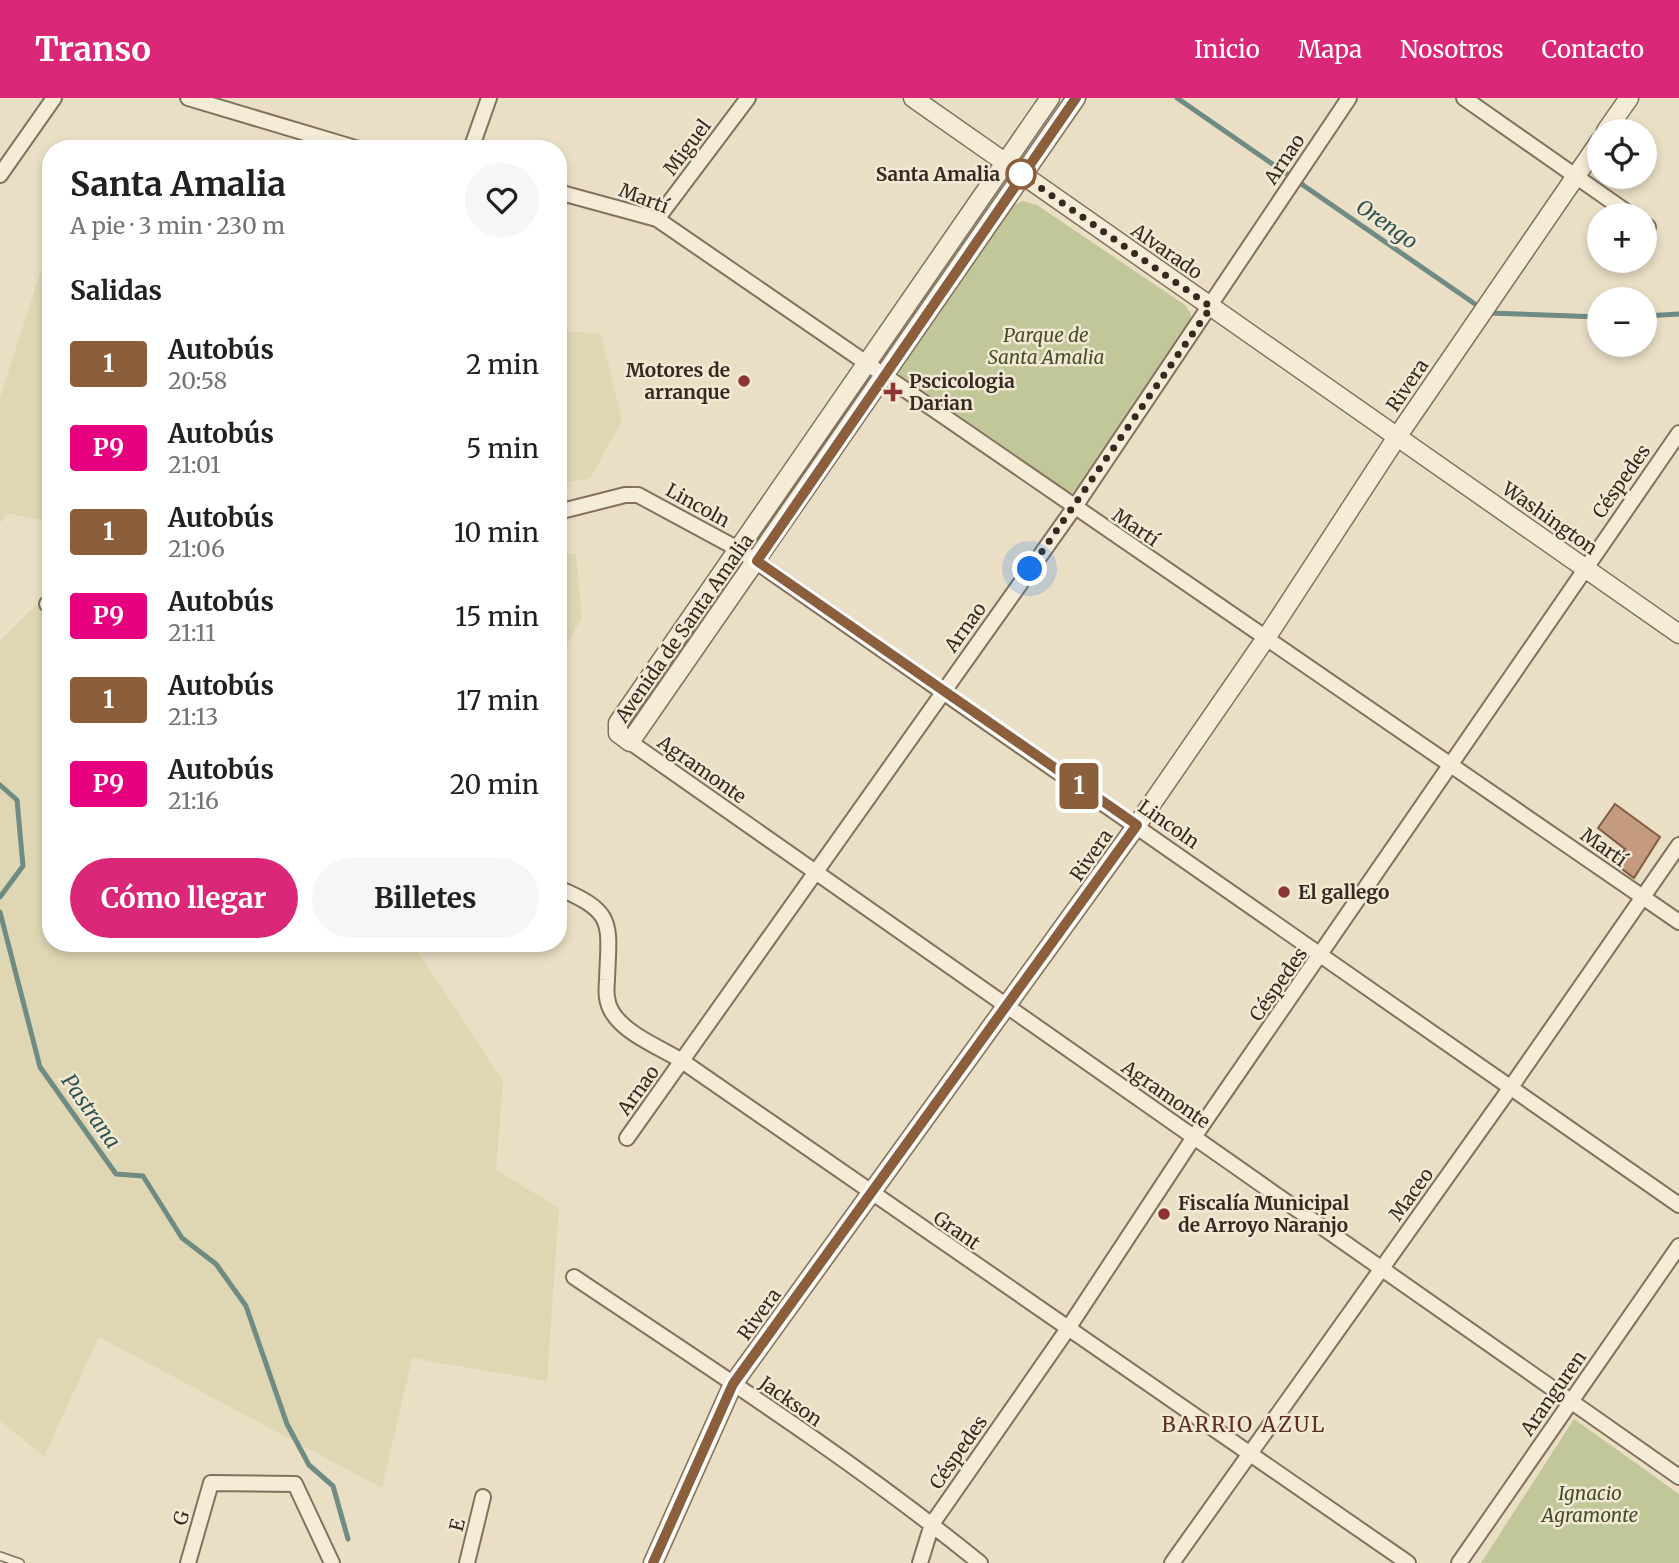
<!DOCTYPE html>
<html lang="es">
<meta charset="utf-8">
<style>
body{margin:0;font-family:Merriweather,serif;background:#f6f6f6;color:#202124;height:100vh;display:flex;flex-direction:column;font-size:26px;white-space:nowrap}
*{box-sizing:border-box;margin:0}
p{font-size:23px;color:#757577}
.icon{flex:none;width:38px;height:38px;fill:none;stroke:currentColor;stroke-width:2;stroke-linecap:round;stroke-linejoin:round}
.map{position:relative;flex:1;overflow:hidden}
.sheet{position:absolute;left:42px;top:42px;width:525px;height:812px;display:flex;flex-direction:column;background:#fff;border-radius:28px;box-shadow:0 4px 10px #0003}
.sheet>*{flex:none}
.badge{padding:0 14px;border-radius:5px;font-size:24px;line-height:46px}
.controls{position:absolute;left:1587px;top:21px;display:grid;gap:14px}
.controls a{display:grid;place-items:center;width:70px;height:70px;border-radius:50%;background:#fff;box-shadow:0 4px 10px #0003;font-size:35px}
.you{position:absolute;width:35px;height:35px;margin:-18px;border:5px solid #fff;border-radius:50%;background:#1a73e8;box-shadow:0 0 0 10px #1a73e833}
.map>.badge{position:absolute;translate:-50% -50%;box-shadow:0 0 0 4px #fff}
h2{padding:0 28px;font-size:26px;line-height:63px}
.round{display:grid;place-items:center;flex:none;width:74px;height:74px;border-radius:37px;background:#f6f6f6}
.summary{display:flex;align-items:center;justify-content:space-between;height:119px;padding:0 28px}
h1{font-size:33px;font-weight:700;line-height:52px}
.cta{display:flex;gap:14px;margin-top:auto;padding:14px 28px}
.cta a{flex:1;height:80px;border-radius:42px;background:#db2777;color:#fff;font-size:28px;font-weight:700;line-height:80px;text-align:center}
.cta a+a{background:#f6f6f6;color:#202124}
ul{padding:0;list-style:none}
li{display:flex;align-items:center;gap:21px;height:84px;padding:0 28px}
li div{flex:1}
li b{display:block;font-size:26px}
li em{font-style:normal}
li .badge{min-width:77px;font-weight:700;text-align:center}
header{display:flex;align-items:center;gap:42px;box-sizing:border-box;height:98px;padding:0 35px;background:#db2777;color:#fff}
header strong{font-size:33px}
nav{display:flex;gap:38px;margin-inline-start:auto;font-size:24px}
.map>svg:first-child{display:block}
.farmland{fill:#dfd7b3}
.green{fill:#c2c79a}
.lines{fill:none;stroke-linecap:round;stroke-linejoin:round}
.stream{stroke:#6e8b84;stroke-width:5}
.building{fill:#c49b7f;stroke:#805c45;stroke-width:2}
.service-casing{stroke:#83715d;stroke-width:10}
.minor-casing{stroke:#83715d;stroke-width:18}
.tertiary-casing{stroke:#83715d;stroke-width:21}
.service{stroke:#f5ecd8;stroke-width:7}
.minor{stroke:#f5ecd8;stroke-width:14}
.tertiary{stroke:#f5ecd8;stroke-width:18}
.line-casing{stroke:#fff;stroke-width:16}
.line{stroke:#8b5e3c;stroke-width:10}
.walk{stroke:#352a1f;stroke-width:7;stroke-dasharray:0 12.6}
.stop-dot{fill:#fff;stroke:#8b5e3c;stroke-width:3.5}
.poi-dot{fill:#8c3334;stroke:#f2e9d4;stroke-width:2.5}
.labels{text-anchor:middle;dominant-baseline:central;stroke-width:5;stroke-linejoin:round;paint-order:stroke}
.street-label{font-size:19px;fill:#352a1f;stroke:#f2e9d4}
.stop-label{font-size:19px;font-weight:bold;fill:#352a1f;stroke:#f2e9d4;text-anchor:end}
.park-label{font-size:19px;font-style:italic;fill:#464f28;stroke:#f2e9d4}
.poi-label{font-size:19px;font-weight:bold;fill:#352a1f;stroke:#f2e9d4;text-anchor:start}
.water-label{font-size:21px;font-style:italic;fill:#305351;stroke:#f2e9d4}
.neighbourhood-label{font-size:21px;letter-spacing:2px;fill:#5d2f23;stroke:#f2e9d4}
</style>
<header>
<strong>Transo</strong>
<nav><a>Inicio</a><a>Mapa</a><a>Nosotros</a><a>Contacto</a></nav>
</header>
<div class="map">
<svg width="1679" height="1465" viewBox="0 0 1679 1465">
<rect width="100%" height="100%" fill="#eadfc5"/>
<path class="farmland" d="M51 141V424L8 415 0 425V300Z
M558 233 601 236 622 322 590 381 558 385Z
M558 456H576L582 520 558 561Z
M36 507 51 523V845H412L503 983 496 1072 559 1110 547 1283 412 1260 382 1390 99 1239 44 1358 0 1323V543Z"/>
<path class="green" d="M1023 103 1037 107 1185 207 1191 216 1190 228 1084 388 1075 395 1057 392 905 288 899 275 902 266 1010 109Z
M1574 1321 1679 1396V1465H1481Z"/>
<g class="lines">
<path class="stream" d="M1177 0 1488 215 1600 219
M1645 218 1679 216
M0 687 17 702 23 768 0 799
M0 814 40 969 116 1076 143 1078 182 1140 216 1166 246 1208 287 1326 309 1367 333 1388 348 1441"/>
</g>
<path class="building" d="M1615 706 1660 739 1634 780 1614 765 1625 751 1598 730Z"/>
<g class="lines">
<g class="service-casing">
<path id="service" d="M0 1458 20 1465"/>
</g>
<g class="minor-casing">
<path id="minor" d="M188 0 359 51
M1464 0 1631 117
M471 51 489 0
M0 77 54 0
M558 94 657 121 1679 824
M657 121 748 0
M1645 127 1648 129
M558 414 625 397H638L738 451 1679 1107
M47 506 51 509
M630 644 1679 1379
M558 790C616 814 609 825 607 882 606 894 606 904 612 914 625 936 661 950 682 963L1408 1465
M627 1040 1074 410 1349 0
M574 1179C711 1271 852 1361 980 1465
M188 1465 211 1385 295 1386 332 1465
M467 1465 483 1399
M920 1465 932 1426 1067 1232 1194 1039 1679 335
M1172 1465 1511 989 1679 747
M1459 1465 1679 1148"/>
</g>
<g class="tertiary-casing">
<path id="tertiary" d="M913 0 1679 536
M1050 0 618 625V635L630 644 1076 0
M1606 33 1629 0
M653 1465 733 1286 1137 727 1266 540 1397 339 1600 43"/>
</g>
<use href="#service" class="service"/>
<use href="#minor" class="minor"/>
<use href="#tertiary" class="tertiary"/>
</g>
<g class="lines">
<g class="line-casing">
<path id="line" d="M653 1465 733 1286 1137 727 757 463 1076 0"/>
</g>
<use href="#line" class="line"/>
<path class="walk" d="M1021 76 1211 209 1030 471"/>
</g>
<circle class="stop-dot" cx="1021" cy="76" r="14"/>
<g class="poi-dot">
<circle cx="744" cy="283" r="7"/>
<path d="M889.5 283.5h7v7h7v7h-7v7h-7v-7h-7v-7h7z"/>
<circle cx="1284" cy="794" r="7"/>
<circle cx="1164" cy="1116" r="7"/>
</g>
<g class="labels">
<g class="street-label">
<text transform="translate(687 49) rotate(-53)">Miguel</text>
<text transform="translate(1284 61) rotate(-56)">Arnao</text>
<text transform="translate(644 100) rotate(21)">Martí</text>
<text transform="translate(1167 153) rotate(35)">Alvarado</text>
<text transform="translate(1407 287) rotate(-56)">Rivera</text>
<text transform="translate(1621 383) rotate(-55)">Céspedes</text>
<text transform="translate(698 407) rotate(29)">Lincoln</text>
<text transform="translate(1550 420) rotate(35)">Washington</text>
<text transform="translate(1136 429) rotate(34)">Martí</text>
<text transform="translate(965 529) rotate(-54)">Arnao</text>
<text transform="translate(684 530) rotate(-55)">Avenida de Santa Amalia</text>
<text transform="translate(702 671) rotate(35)">Agramonte</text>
<text transform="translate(1169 726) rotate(35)">Lincoln</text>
<text transform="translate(1604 749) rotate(35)">Martí</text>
<text transform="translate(1091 757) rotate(-55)">Rivera</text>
<text transform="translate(1278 886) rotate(-55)">Céspedes</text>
<text transform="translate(638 992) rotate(-54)">Arnao</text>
<text transform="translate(1166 996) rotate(35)">Agramonte</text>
<text transform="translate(1411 1096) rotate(-54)">Maceo</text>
<text transform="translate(957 1132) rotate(35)">Grant</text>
<text transform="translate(759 1216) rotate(-54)">Rivera</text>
<text transform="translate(1553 1295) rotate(-55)">Aranguren</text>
<text transform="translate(791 1303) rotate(35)">Jackson</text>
<text transform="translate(958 1354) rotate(-55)">Céspedes</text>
<text transform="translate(181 1420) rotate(-74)">G</text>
<text transform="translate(457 1427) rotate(-76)">E</text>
</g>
<g class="stop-label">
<text x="1000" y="76">Santa Amalia</text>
</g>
<g class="park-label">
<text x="1046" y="237">Parque de<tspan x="1046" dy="22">Santa Amalia</tspan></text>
<text x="1590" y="1395">Ignacio<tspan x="1590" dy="22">Agramonte</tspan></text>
</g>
<g class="poi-label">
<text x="730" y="272" text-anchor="end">Motores de<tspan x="730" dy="22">arranque</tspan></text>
<text x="909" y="283">Pscicologia<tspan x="909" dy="22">Darian</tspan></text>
<text x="1298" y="794">El gallego</text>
<text x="1178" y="1105">Fiscalía Municipal<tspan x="1178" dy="22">de Arroyo Naranjo</tspan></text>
</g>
<g class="water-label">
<text transform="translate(1387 126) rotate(35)">Orengo</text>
<text transform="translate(91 1013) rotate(55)">Pastrana</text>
</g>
<g class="neighbourhood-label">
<text x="1244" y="1326">BARRIO AZUL</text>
</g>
</g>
</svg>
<div class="controls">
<a><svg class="icon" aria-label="locate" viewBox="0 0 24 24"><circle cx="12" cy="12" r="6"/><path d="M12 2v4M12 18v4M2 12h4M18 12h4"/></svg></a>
<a>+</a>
<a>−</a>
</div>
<div class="you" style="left:1030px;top:471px"></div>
<b class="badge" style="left:1079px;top:688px;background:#8b5e3c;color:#fff">1</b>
<section class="sheet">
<div class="summary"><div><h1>Santa Amalia</h1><p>A pie · 3 min · 230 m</p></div><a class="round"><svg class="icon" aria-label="heart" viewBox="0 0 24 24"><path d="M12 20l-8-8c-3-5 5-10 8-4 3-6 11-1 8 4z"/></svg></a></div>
<h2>Salidas</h2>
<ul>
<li><span class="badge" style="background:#8b5e3c;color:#fff">1</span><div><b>Autobús</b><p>20:58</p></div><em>2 min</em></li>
<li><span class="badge" style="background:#e6007e;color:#fff">P9</span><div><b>Autobús</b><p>21:01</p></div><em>5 min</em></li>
<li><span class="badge" style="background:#8b5e3c;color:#fff">1</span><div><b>Autobús</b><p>21:06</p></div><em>10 min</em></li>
<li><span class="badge" style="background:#e6007e;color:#fff">P9</span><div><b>Autobús</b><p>21:11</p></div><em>15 min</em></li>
<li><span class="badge" style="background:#8b5e3c;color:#fff">1</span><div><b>Autobús</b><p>21:13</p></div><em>17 min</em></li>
<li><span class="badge" style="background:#e6007e;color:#fff">P9</span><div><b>Autobús</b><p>21:16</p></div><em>20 min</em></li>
</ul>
<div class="cta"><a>Cómo llegar</a><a>Billetes</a></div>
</section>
</div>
